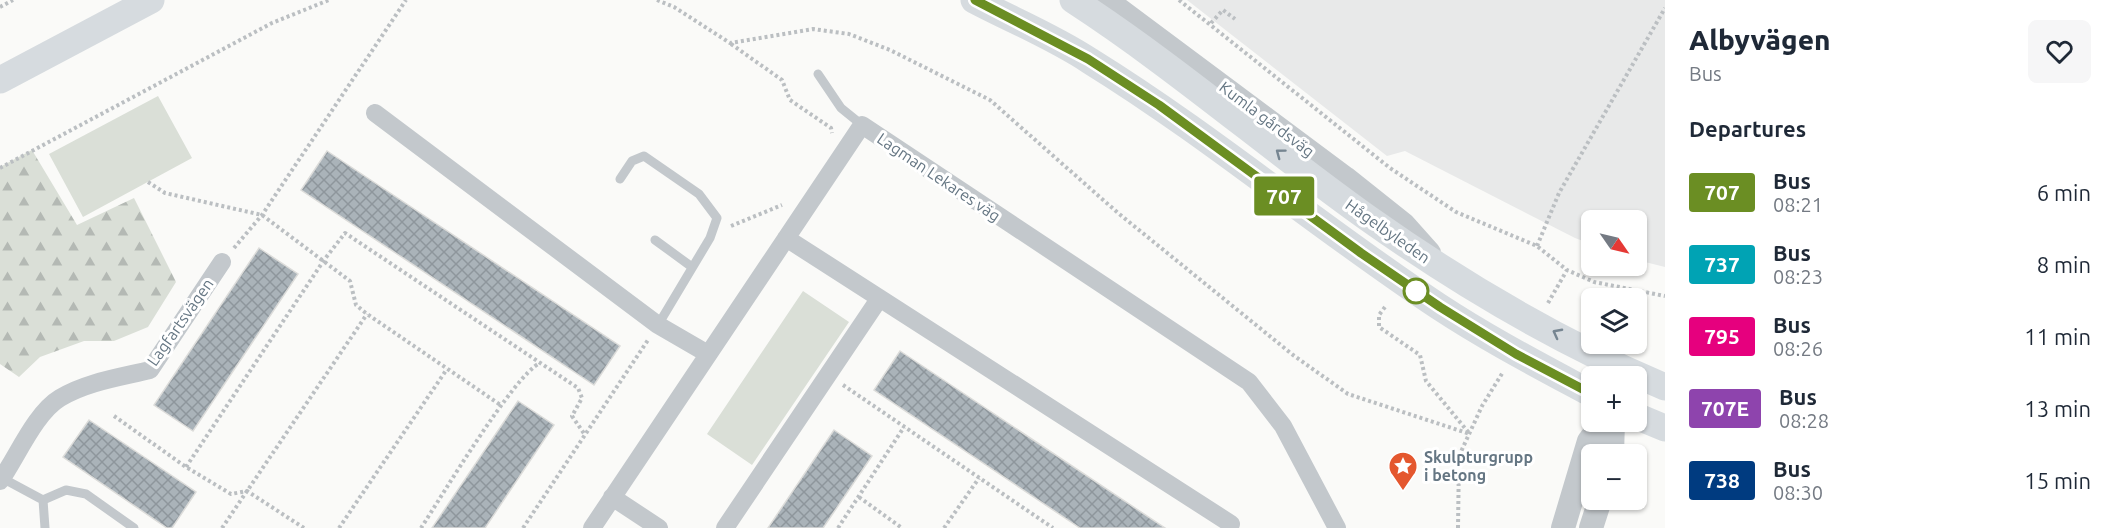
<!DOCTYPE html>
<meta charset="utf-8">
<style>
body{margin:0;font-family:Ubuntu,sans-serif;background:#f6f6f7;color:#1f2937;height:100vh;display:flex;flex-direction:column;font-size:22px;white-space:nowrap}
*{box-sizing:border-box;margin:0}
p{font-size:20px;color:#747a83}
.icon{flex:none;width:33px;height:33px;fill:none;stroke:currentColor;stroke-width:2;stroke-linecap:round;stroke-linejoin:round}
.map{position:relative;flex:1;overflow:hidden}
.side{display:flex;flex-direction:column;background:#fff;width:450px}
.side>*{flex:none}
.badge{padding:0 12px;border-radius:4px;font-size:21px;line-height:39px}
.needle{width:39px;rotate:124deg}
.fabs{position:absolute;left:1581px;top:210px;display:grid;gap:12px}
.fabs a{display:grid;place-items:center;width:66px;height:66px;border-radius:9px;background:#fff;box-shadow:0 2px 4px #0004;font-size:30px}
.map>.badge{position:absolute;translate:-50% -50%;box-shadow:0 0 0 3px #fff}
h2{padding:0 24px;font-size:22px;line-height:54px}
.round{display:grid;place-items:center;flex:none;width:63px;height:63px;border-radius:9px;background:#f6f6f7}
.head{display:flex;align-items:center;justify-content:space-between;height:102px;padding:0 24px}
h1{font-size:28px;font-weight:800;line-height:45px}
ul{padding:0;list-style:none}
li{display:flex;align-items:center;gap:18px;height:72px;padding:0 24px}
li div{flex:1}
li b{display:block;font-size:22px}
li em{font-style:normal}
li .badge{min-width:66px;font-weight:700;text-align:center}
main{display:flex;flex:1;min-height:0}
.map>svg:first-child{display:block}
.built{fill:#e8e9e9}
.forest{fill:url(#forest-firs)}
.garden{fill:#dadfd7}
.building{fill:url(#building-cross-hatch);stroke:#dcdcda;stroke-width:1.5}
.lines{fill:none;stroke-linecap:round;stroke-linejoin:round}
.path{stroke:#bbbfc2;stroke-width:4;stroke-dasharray:3 3;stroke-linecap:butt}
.service{stroke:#c3c8cc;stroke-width:9}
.minor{stroke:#c3c8cc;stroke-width:18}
.tertiary{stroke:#c3c8cc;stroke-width:24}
.secondary{stroke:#d6dbdf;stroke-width:27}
.oneway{stroke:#768591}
.line-casing{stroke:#fff;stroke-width:14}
.line{stroke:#6b8e23;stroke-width:9}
.stop-dot{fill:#fff;stroke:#6b8e23;stroke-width:3}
.labels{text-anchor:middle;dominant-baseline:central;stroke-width:6;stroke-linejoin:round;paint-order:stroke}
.street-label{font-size:16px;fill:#657683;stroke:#fff}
.poi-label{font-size:16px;font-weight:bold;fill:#657683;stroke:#fff;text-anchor:start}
</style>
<main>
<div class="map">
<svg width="1665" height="528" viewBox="0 0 1665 528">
<defs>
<pattern id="forest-firs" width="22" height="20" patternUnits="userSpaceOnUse" patternTransform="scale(1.5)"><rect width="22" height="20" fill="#dadfd7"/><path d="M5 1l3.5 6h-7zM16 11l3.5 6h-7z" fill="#b4b9b4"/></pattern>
<pattern id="building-cross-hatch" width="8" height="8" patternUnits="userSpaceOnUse" patternTransform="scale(1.5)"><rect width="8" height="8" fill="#aab3b9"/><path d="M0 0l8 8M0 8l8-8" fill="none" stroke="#8e969c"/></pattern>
</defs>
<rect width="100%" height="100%" fill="#fafaf8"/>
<path class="built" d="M1187 0H1665V267L1637 260 1636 220H1592L1591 244 1575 238 1405 151 1387 156Z"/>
<path class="forest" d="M32 150 77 225 134 198 176 282 148 327 114 341H84L40 357 19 377 0 364V167Z"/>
<path class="garden" d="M158 96 192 158 83 217 49 154Z
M803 291 849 322 752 465 707 434Z"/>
<path class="building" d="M327 151 620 346 594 385 301 190Z
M259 248 298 274 193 431 154 405Z
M900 351 1165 528H1080L874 390Z
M518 401 554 425 485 528H432Z
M89 420 196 492 172 528H167L63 457Z
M834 430 872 456 823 528H768Z"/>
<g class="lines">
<path class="path" d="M657 0 674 7 730 43 813 29 849 34 890 50 990 100 1118 213 1293 355 1348 394 1470 434
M1179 0 1390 168 1456 212 1537 246 1567 270 1594 282 1665 296
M0 7 13 0
M1211 23 1223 10 1235 19
M731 44 782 80 790 100 831 128 832 133
M0 168 272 23 329 0
M148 182 165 193 262 215 350 281 356 305 367 314 502 406
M731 226 782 205
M1537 246 1559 193 1665 8
M234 248 262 215 406 0
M1548 303 1567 270
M1385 307 1379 315V327L1420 355 1426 381 1469 433
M843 385 1053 528
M114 416 186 467 231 494 247 491 304 528
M186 467 324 260 345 233 578 388 582 398 572 416 585 435
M859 497 902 528
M222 528 367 314
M339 528 447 369
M421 528C442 496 514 375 540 363
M523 528 648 340
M838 528 904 427
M944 528 979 478
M1458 528 1459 456 1482 406 1503 372"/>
<path class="service" d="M818 74 841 108 862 125
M620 179 632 161 644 156 699 194 717 218 710 238 658 325
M655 240 692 267
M2 478 43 500
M43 500 66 490 86 494 134 528
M43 500 45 528"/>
<path class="minor" d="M375 113 658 325 708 354
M786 238 1231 524
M0 481C17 457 35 413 60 398 86 382 121 377 150 370L222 262
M612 497 659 528
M592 528 862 125 1249 382 1283 426 1337 528
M725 528 879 299"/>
<path class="tertiary" d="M1106 0 1345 178 1404 225 1429 253
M1612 454 1613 422
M1563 528 1589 441 1603 422
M1591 528 1600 500"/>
<path class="secondary" d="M974 0C1012 20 1054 37 1090 61 1211 136 1320 228 1438 306 1488 339 1540 366 1592 394
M1073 0C1176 67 1269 148 1369 219 1461 284 1561 343 1665 387
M0 80 151 0
M1636 416 1665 428"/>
</g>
<defs><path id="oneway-chevron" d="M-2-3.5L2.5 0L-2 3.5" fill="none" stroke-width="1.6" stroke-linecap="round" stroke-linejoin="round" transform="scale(1.5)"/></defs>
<g class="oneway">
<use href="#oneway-chevron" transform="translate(1280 153) rotate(-143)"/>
<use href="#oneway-chevron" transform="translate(1557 333) rotate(-152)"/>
</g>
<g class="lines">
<g class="line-casing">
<path id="line" d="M975 0 1088 59 1159 105 1361 253 1440 307 1516 354 1592 394"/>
</g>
<use href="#line" class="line"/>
</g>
<defs>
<g id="sight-pin" transform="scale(1.5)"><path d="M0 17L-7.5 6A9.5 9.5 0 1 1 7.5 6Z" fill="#e4572e" stroke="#fff"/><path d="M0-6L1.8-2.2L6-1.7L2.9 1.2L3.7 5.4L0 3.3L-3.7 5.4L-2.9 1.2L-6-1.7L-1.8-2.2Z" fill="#fff"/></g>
</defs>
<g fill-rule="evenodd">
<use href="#sight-pin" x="1403" y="466"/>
</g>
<circle class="stop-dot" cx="1416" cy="291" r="12"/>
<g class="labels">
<g class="street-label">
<text transform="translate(1267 119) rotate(37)">Kumla gårdsväg</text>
<text transform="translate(939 177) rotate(34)">Lagman Lekares väg</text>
<text transform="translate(1388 231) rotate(35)">Hågelbyleden</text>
<text transform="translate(180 322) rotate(-55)">Lagfartsvägen</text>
</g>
<g class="poi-label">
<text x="1424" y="457">Skulpturgrupp<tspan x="1424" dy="18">i betong</tspan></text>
</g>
</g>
</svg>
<div class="fabs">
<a><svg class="needle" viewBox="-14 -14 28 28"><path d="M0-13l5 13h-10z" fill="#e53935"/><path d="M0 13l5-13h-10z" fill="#747a83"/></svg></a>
<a><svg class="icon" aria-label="layers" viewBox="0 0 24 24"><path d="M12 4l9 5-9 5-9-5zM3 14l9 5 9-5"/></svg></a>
<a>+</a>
<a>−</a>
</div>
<b class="badge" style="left:1284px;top:196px;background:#6b8e23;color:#fff">707</b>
</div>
<section class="side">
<div class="head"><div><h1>Albyvägen</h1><p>Bus</p></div><a class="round"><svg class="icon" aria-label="heart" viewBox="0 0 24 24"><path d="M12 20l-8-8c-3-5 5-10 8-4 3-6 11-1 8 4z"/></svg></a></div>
<h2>Departures</h2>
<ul>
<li><span class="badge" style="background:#6b8e23;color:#fff">707</span><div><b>Bus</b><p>08:21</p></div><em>6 min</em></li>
<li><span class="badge" style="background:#00a3b4;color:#fff">737</span><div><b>Bus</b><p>08:23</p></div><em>8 min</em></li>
<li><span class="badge" style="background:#e6007e;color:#fff">795</span><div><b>Bus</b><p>08:26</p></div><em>11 min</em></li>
<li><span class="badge" style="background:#8e44ad;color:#fff">707E</span><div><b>Bus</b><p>08:28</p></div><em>13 min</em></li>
<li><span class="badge" style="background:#003b80;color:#fff">738</span><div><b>Bus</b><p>08:30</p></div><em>15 min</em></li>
</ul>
</section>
</main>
